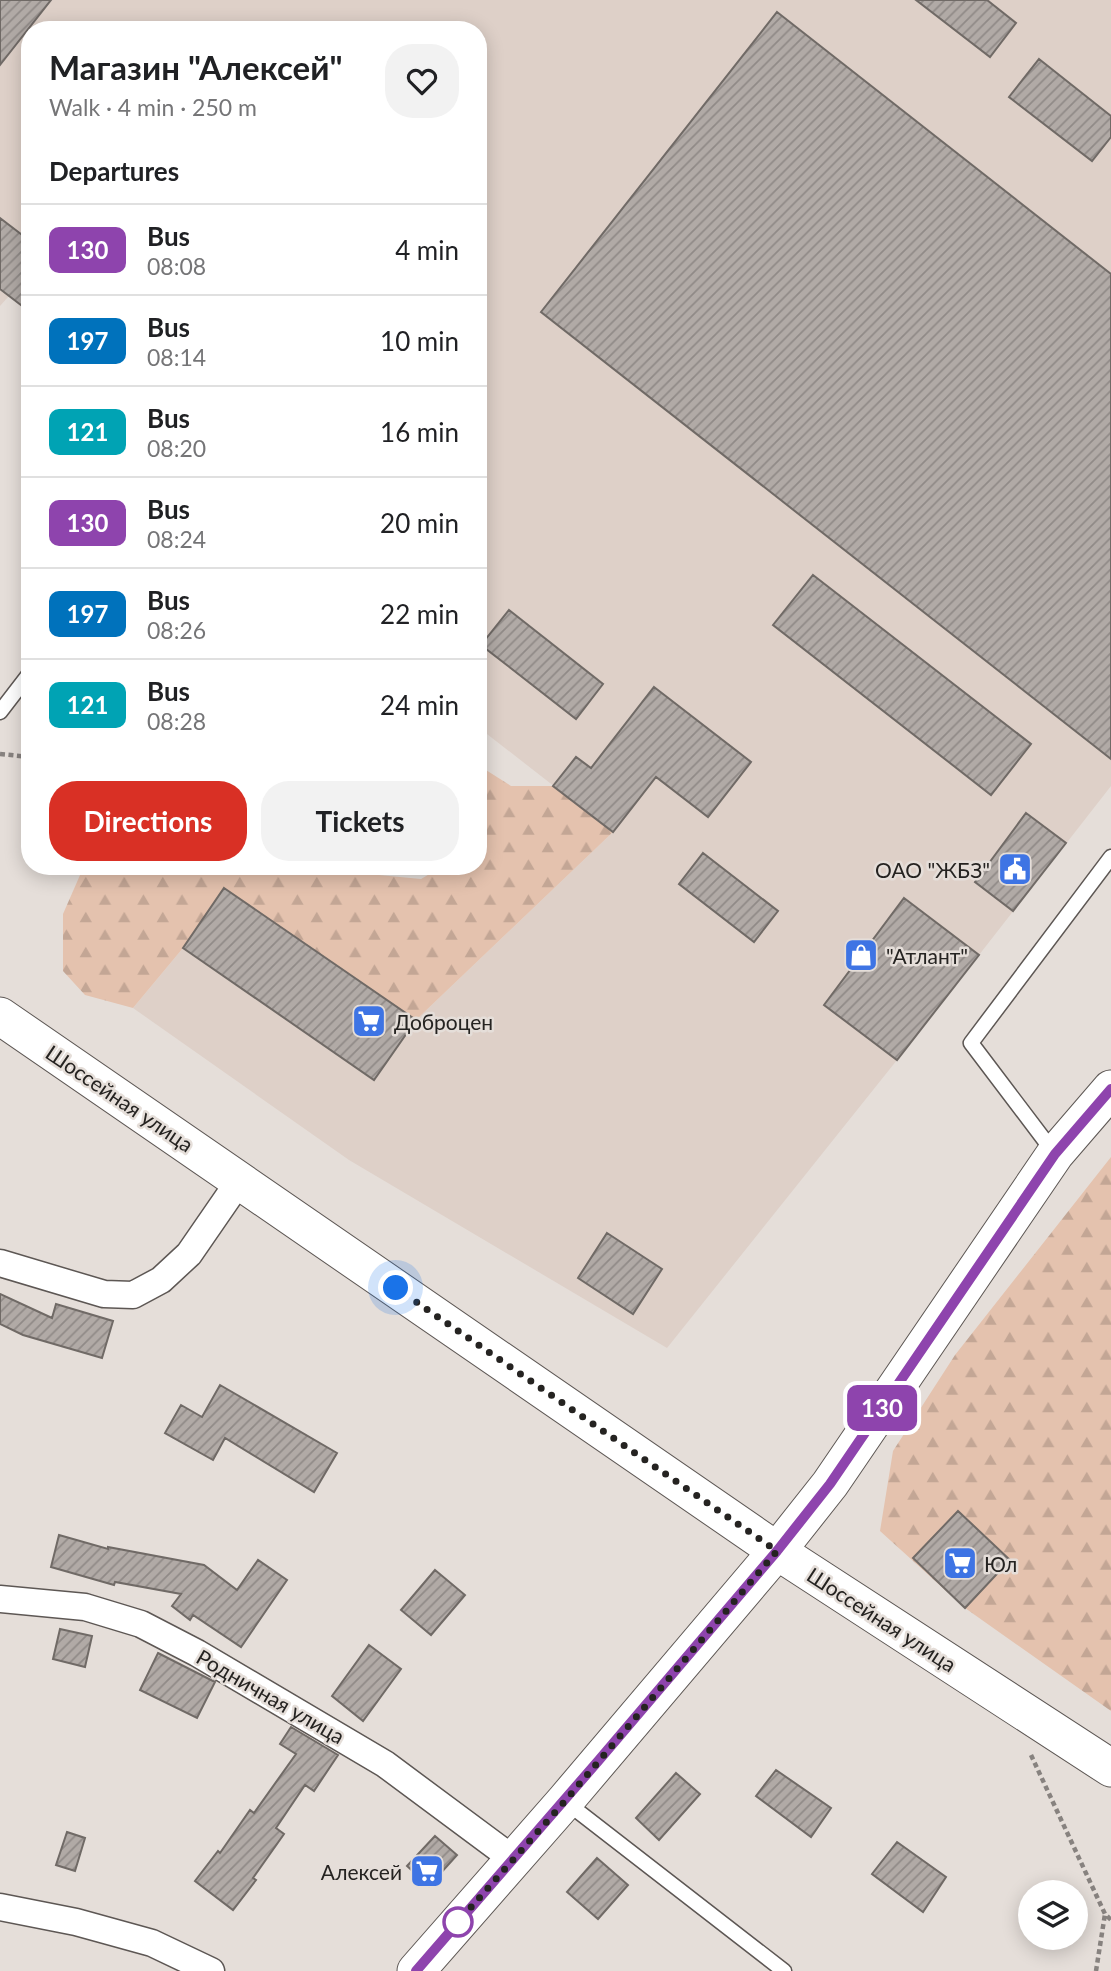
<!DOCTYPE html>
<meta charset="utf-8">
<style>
body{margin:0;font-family:Lato,sans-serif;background:#f2f2f2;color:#202124;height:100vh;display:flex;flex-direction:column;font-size:26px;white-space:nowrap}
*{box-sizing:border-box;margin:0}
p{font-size:23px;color:#757577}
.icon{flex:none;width:38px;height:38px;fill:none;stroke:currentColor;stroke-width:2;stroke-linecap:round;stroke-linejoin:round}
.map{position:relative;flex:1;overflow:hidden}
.details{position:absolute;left:21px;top:21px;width:466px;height:854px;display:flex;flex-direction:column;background:#fff;border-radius:28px;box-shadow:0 4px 18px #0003}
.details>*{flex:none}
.badge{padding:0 14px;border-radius:10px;font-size:24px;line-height:46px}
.tools{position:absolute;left:1018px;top:1880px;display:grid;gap:14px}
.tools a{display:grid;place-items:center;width:70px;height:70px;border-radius:50%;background:#fff;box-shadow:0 4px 18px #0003;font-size:35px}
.you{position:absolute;width:35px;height:35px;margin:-18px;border:5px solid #fff;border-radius:50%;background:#1a73e8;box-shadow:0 0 0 10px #1a73e833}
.map>.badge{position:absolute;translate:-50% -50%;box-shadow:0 0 0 4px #fff}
h2{padding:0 28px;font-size:26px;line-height:63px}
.round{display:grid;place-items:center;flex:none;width:74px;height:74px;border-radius:28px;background:#f2f2f2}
.summary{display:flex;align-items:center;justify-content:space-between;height:119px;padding:0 28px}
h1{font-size:33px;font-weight:700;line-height:52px}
.button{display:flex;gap:14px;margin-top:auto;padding:14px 28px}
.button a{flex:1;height:80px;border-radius:28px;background:#d93025;color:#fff;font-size:28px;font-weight:700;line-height:80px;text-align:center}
.button a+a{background:#f2f2f2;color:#202124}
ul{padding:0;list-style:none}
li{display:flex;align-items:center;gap:21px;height:91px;padding:0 28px;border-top:2px solid #e0e0e0}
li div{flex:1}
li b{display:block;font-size:26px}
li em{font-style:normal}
li .badge{min-width:77px;font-weight:700;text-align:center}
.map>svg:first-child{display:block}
.built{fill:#ded0c8}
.forest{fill:url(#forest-firs)}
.building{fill:url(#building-hatch);stroke:#706a66;stroke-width:2}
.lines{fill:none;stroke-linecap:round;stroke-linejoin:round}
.lane-casing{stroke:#5d5754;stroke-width:17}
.street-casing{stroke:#5d5754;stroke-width:29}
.secondary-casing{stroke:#5d5754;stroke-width:39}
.path{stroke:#87827f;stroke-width:4.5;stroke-dasharray:5 3.5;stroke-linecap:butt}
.lane{stroke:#fff;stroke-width:14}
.street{stroke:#fff;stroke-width:26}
.secondary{stroke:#fff;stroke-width:37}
.line-casing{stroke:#fff;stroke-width:16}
.line{stroke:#8e44ad;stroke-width:10}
.walk{stroke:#252321;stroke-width:7;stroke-dasharray:0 12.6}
.stop-dot{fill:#fff;stroke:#8e44ad;stroke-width:3.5}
.labels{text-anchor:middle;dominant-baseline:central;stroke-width:5;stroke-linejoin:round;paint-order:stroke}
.poi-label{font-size:21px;fill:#252321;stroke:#e5ded9;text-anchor:start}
.street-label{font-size:21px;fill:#252321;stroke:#e5ded9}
</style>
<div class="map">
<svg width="1111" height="1971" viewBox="0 0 1111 1971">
<defs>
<pattern id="forest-firs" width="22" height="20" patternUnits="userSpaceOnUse" patternTransform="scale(1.75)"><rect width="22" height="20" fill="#e4c2ae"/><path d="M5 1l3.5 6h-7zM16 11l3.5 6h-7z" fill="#c3a695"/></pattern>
<pattern id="building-hatch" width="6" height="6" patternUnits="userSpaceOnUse" patternTransform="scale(1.75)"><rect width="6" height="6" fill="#b1aaa6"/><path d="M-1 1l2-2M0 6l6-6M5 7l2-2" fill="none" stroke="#908a87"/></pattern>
</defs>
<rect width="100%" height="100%" fill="#e5ded9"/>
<path class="built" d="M0 0H1111V786L897 1060 667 1348 349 1160 133 1008 183 948 224 888 416 1020 613 832 478 727V30H30V312L9 296 0 306Z"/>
<path class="forest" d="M478 765 511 786H553L613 832 416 1020 224 889 183 948 133 1008 85 995 63 971V914L84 866H229L249 873H358L421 879 443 866H478Z
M1111 1157V1711L965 1608 880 1531 893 1451 955 1355Z"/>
<path class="building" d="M0 0H51L0 65Z
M916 0H987L1016 23 990 57Z
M777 12 1111 274V759L541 312Z
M1039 59 1111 116V137L1092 161 1009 97Z
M0 218 30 241V312L0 289Z
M813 575 1031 744 991 795 773 625Z
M509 610 603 684 576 719 481 645Z
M654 687 751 762 708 817 656 777 613 832 553 786 576 757 591 768Z
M1026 813 1066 843 1013 911 975 882Z
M703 853 778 911 754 942 679 884Z
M224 888 416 1020 374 1080 183 948Z
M904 898 979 955 897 1060 824 1005Z
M607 1233 662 1269 633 1314 578 1278Z
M0 1294 52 1318 56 1304 113 1321 102 1358 23 1335 0 1324Z
M220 1385 337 1453 314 1492 225 1438 213 1460 165 1433 181 1405 202 1417Z
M958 1511 1010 1560 965 1608 913 1558Z
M59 1535 108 1549V1547L204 1565 237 1590 258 1560 287 1580 241 1647 193 1615 190 1620 172 1606 181 1594 115 1582 114 1585 51 1567Z
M435 1570 465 1595 431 1635 401 1610Z
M60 1629 92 1636 85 1667 53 1659Z
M369 1645 401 1669 363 1721 332 1696Z
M158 1653 215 1682 197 1718 140 1690Z
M291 1727 338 1755 314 1791 305 1785 276 1828 284 1834 253 1878 256 1880 233 1910 195 1881 218 1851 220 1853 250 1810 254 1813 296 1754 280 1744Z
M776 1770 831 1808 811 1837 756 1796Z
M676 1773 700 1794 659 1840 636 1818Z
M67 1832 85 1838 75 1871 56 1865Z
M435 1836 457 1855 429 1886 407 1866Z
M897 1842 946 1877 923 1912 872 1874Z
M597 1858 628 1885 598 1919 567 1892Z"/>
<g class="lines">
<g class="lane-casing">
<path id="lane" d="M0 712 30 673
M1055 1154 971 1043 1111 857
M566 1802 784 1971"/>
</g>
<g class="street-casing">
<path id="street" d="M0 1263 104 1294 133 1295 161 1280 189 1254 240 1180
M0 1599 85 1607 141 1624 197 1653 385 1764 513 1859
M0 1907 76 1922 152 1943 211 1971"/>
</g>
<g class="secondary-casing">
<path id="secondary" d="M0 1016 777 1551 1111 1768
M416 1971 565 1801 777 1551 830 1484 1055 1154 1111 1089"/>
</g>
<path class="path" d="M0 754 30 757
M1031 1755 1105 1914 1111 1920
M1096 1971 1105 1914"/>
<use href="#lane" class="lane"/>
<use href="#street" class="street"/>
<use href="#secondary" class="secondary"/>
</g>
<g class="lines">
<g class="line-casing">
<path id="line" d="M416 1971 599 1760 777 1551 830 1484 1055 1154 1111 1089"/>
</g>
<use href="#line" class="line"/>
<path class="walk" d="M396 1288 777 1551 565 1801 458 1922"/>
</g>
<defs>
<g id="civic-square" transform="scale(1.75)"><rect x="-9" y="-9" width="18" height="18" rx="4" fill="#3e74e4" stroke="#e5ded9"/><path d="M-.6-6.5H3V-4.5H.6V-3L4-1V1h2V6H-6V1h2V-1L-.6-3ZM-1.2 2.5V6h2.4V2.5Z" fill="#fff"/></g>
<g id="shop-square" transform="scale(1.75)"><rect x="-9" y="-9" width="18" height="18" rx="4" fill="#3e74e4" stroke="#e5ded9"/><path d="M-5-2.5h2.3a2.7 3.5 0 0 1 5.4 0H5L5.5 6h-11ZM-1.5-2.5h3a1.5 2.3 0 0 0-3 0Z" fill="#fff"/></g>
<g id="supermarket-square" transform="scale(1.75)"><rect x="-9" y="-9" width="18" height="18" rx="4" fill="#3e74e4" stroke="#e5ded9"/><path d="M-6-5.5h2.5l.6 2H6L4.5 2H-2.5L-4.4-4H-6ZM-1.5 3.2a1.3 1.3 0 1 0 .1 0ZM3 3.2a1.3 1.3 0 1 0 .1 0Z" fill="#fff"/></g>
</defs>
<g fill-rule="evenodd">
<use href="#civic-square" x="1015" y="869"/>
<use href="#shop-square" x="861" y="955"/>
<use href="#supermarket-square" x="369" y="1021"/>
<use href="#supermarket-square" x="960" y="1563"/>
<use href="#supermarket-square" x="427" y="1871"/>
</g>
<circle class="stop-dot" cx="458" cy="1922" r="14"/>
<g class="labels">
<g class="poi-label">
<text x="990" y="869" text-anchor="end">ОАО "ЖБЗ"</text>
<text x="886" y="955">"Атлант"</text>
<text x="394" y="1021">Доброцен</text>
<text x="984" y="1563">Юл</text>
<text x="402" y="1871" text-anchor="end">Алексей</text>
</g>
<g class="street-label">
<text transform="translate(120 1098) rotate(34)">Шоссейная улица</text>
<text transform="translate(882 1619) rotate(33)">Шоссейная улица</text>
<text transform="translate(271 1696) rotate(30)">Родничная улица</text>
</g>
</g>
</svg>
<div class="tools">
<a><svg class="icon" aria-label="layers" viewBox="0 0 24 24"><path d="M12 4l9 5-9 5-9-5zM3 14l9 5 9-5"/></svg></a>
</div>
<div class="you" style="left:396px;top:1288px"></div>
<b class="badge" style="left:882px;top:1408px;background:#8e44ad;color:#fff">130</b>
<section class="details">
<div class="summary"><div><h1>Магазин &quot;Алексей&quot;</h1><p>Walk · 4 min · 250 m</p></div><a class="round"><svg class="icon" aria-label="heart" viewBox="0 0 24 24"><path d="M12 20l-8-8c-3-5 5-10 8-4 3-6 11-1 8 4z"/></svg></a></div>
<h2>Departures</h2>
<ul>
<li><span class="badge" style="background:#8e44ad;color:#fff">130</span><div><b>Bus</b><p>08:08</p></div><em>4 min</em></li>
<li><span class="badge" style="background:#0072bc;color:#fff">197</span><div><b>Bus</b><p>08:14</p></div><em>10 min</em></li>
<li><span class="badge" style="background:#00a3b4;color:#fff">121</span><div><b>Bus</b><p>08:20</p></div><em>16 min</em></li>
<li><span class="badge" style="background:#8e44ad;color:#fff">130</span><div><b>Bus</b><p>08:24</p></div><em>20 min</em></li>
<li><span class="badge" style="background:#0072bc;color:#fff">197</span><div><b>Bus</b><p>08:26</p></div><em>22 min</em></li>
<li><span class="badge" style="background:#00a3b4;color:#fff">121</span><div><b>Bus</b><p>08:28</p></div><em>24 min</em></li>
</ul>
<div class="button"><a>Directions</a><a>Tickets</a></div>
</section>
</div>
